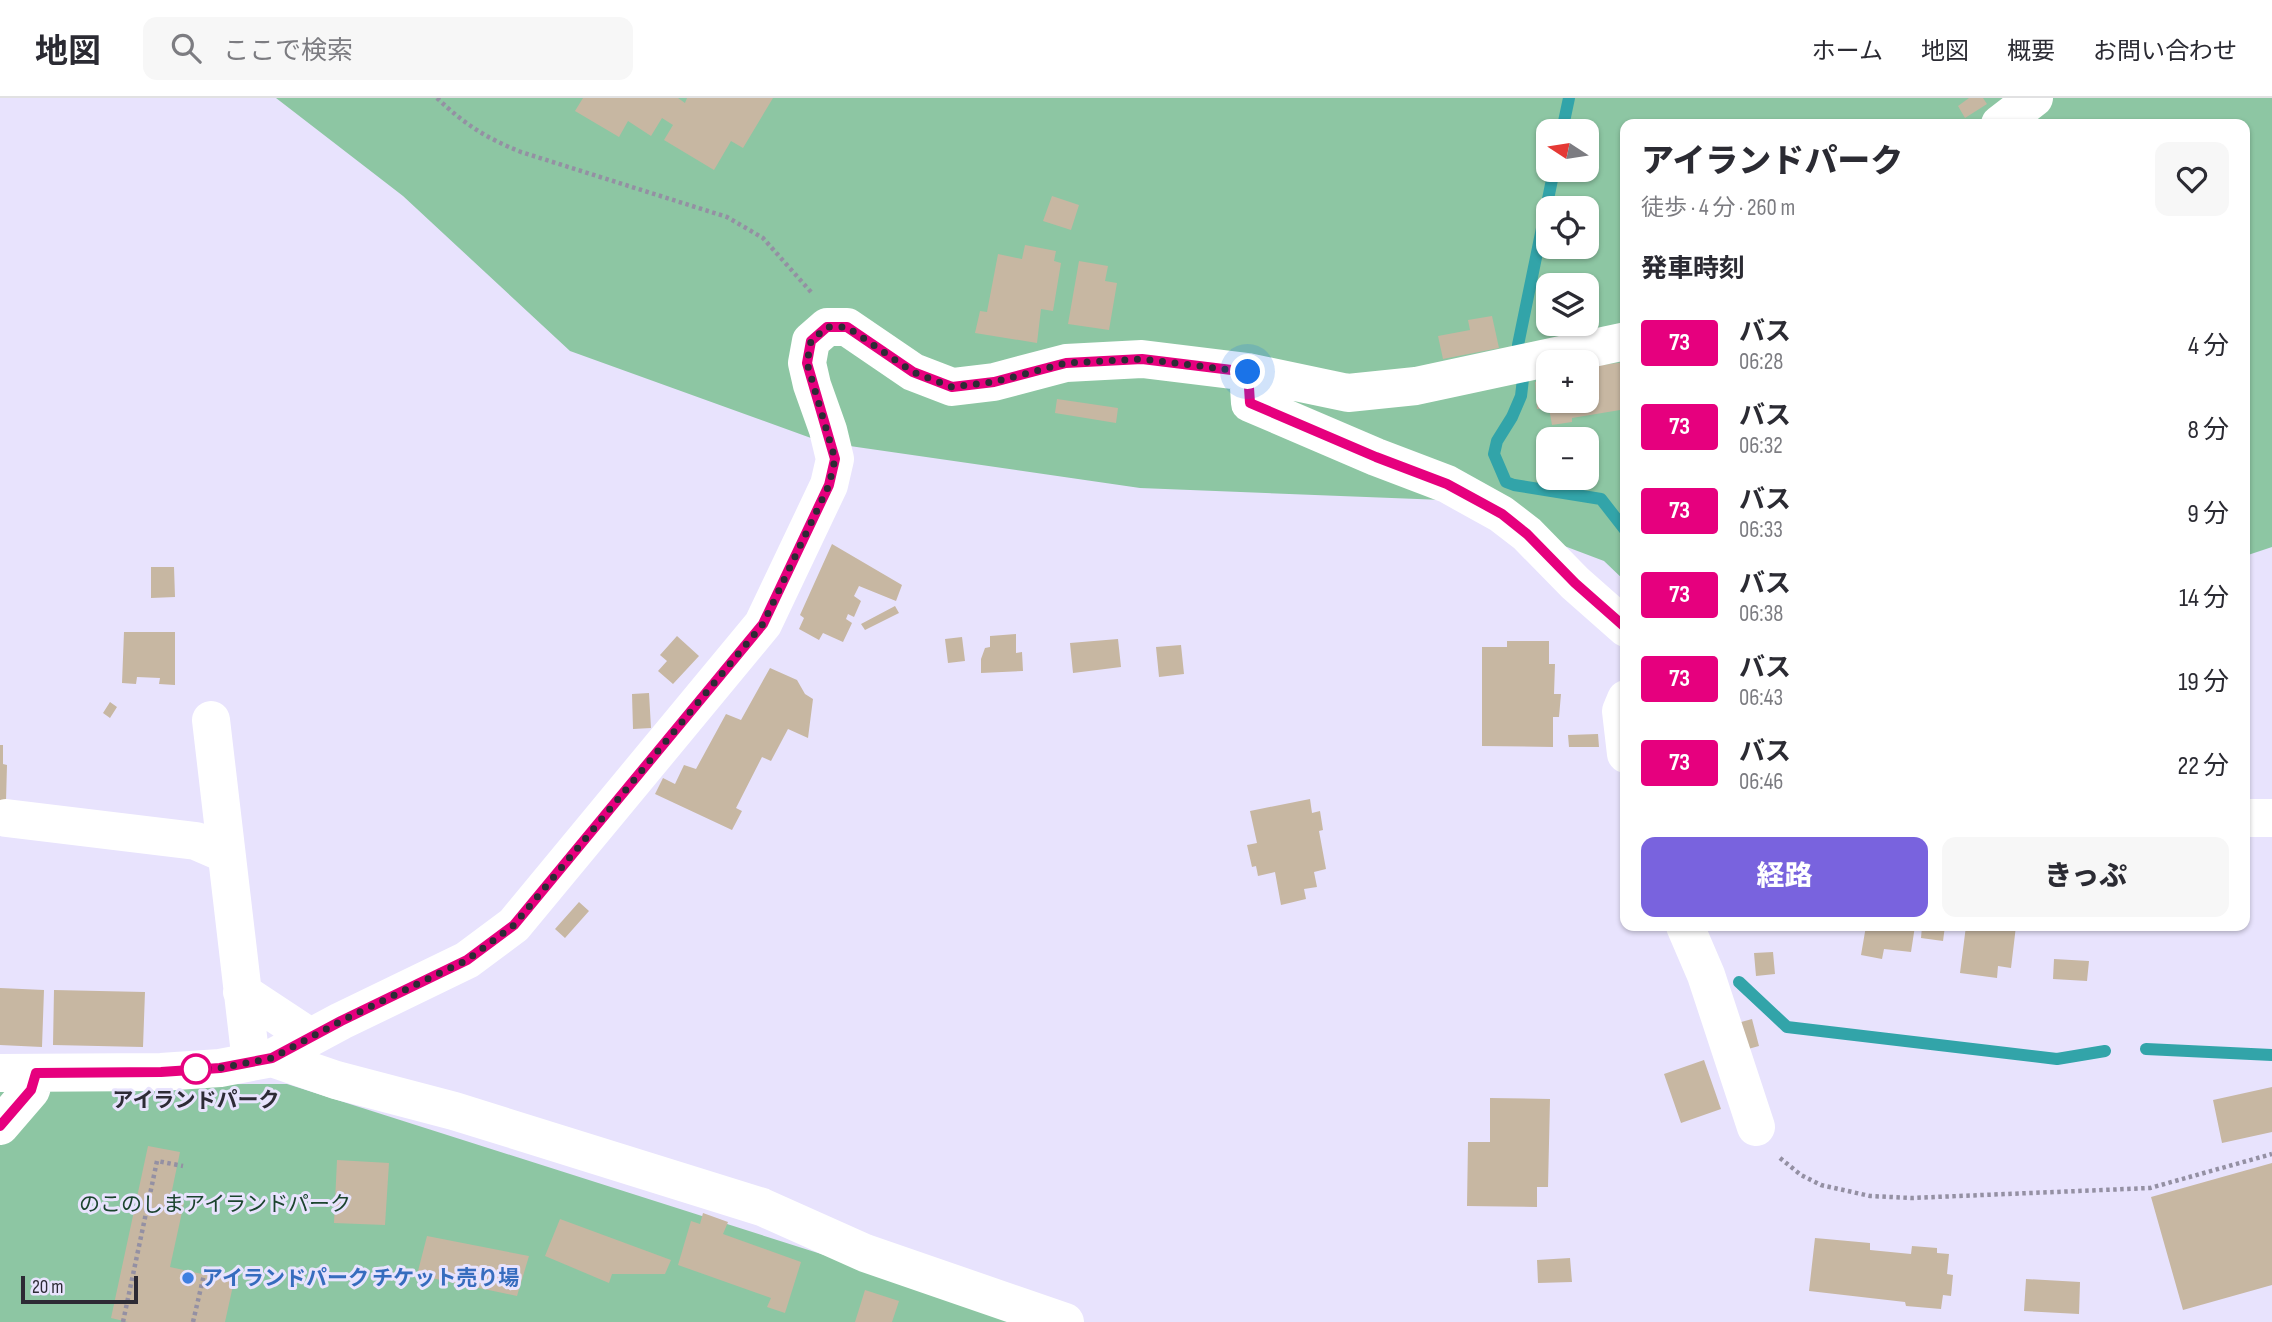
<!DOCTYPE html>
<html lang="ja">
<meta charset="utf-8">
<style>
body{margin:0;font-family:"Sofia Sans Condensed","Noto Sans JP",sans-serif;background:#f7f7f7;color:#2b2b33;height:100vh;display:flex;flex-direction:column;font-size:26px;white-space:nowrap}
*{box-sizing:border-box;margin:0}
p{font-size:23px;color:#7c7c81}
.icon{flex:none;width:38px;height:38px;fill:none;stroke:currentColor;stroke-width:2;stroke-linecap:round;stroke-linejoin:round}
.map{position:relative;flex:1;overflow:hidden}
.side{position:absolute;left:1620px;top:21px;width:630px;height:812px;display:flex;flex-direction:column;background:#fff;border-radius:14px;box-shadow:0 2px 5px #0004}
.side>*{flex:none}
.badge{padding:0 14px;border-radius:5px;font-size:24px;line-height:46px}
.needle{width:46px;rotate:282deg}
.controls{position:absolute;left:1536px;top:21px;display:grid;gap:14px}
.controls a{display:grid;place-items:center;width:63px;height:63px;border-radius:14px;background:#fff;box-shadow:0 2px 5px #0004;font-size:35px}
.scale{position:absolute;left:21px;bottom:18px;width:117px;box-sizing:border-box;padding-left:7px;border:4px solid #2d2b35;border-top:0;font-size:19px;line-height:24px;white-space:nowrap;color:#2d2b35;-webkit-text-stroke:5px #e8e3fd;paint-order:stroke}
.you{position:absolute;width:35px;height:35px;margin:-18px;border:5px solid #fff;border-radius:50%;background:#1a73e8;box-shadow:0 0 0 10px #1a73e833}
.map>.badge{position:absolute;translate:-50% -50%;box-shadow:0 0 0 4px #fff}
h2{padding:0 21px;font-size:26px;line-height:63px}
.round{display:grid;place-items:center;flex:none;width:74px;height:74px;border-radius:14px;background:#f7f7f7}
.headline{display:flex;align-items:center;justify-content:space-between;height:119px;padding:0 21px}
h1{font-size:33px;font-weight:800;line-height:52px}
.cta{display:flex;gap:14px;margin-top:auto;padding:14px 21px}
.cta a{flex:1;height:80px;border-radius:14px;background:#7963de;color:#fff;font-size:28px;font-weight:800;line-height:80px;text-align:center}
.cta a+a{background:#f7f7f7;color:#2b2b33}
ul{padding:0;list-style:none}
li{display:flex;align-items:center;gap:21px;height:84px;padding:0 21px}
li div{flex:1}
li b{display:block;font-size:26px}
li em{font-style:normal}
li .badge{min-width:77px;font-weight:700;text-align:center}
header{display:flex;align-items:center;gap:42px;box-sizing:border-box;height:98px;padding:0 35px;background:#fff;border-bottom:2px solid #e1e1e2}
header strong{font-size:33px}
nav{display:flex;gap:38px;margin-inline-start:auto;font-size:24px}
.search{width:490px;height:63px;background:#f7f7f7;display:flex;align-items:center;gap:18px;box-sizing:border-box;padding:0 24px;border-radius:14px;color:#7c7c81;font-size:26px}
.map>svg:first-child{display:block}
.green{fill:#8dc6a3;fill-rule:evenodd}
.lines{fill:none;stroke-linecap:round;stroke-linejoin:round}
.stream{stroke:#32a4a9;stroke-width:12}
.building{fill:#c7b7a2}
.path{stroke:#9490a3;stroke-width:4.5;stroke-dasharray:3.5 3.5;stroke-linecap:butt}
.minor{stroke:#fff;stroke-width:38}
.line-casing{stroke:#fff;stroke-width:16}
.line{stroke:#e6007e;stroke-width:10}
.walk{stroke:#2d2b35;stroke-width:7;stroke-dasharray:0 12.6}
.stop-dot{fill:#fff;stroke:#e6007e;stroke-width:3.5}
.shop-dot{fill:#3f7fe0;stroke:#e8e3fd;stroke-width:2.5}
.labels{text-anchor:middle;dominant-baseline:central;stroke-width:6;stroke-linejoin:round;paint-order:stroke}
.stop-label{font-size:21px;font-weight:bold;fill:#2d2b35;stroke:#e8e3fd}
.park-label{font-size:21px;fill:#1b442e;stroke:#e8e3fd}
.shop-label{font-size:21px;font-weight:bold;fill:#366cbe;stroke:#e8e3fd;text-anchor:start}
</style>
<header>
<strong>地図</strong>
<div class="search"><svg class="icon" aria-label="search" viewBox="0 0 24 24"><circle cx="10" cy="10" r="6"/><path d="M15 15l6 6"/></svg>ここで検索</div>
<nav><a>ホーム</a><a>地図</a><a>概要</a><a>お問い合わせ</a></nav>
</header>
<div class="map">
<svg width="2272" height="1224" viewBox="0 0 2272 1224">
<rect width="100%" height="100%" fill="#e8e3fd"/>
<path class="green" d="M276 0H2272V449L2245 458V26H1626V484L1604 463 1443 402 1140 390 822 344 570 253 403 98ZM1549 33H1587V72H1549ZM1549 110H1587V149H1549ZM1549 187H1587V226H1549ZM1549 264H1587V303H1549ZM1549 341H1587V380H1549Z
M287 986 1035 1224H0V987Z"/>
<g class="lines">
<path class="stream" d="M1562 33 1569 0
M1518 247 1554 72
M1523 281 1521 298 1512 319 1497 343 1494 356 1506 384 1514 387 1601 401 1626 433
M1739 884 1787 929 2057 961 2105 953
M2146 951 2272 957"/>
</g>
<path class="building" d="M583 0H678L685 5 687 0H773L743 50 731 43 714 72 664 42 673 27 662 20 651 38 628 23 619 39 575 13Z
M1969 0H1983L1987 6 1965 20 1958 8Z
M1052 98 1079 107 1071 132 1043 123Z
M1025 147 1056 153 1054 163 1061 165 1053 213 1041 211 1037 245 975 235 980 213 987 214 998 156 1022 161Z
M1079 163 1108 168 1105 183 1117 185 1109 232 1068 226Z
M1492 218 1499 250 1443 261 1438 238 1470 232 1468 222Z
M1625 264 1626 311 1572 320V324L1552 327 1549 310 1537 311 1535 284 1549 282V303H1587V269Z
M1057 301 1118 310 1116 325 1055 315Z
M832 446 902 487 896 503 859 488 854 498 861 503 854 519 848 516 846 521 852 525 843 544 823 535 819 542 799 531 804 520 800 517Z
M151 469H174L175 499 151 500Z
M895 508 899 515 865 532 861 526Z
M124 534H175V587L159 586 160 580 137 579 136 586 122 585Z
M1016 536V555L1022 554 1023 573 981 575V561L985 550 990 549V538Z
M677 538 699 558 673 586 658 573 667 563 660 557Z
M962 539 965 563 948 565 945 541Z
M1118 541 1121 569 1073 575 1070 545Z
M1507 543H1549V566H1555L1554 596H1561L1559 619H1553V649L1482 648V549H1507Z
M1181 547 1184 576 1159 579 1156 549Z
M770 570 797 582 805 596 813 601 808 640 788 631 771 663 762 659 736 710 742 713 732 732 655 696 663 680 675 686 684 667 696 671 726 616 741 622Z
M649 595 651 630 633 631 632 596Z
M110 604 117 609 110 620 103 615Z
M1598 636 1599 649H1569L1568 637Z
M0 647H3V666L7 667 6 703H0Z
M1310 701 1312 715 1320 713 1323 732 1319 733 1326 771 1314 774 1317 789 1304 791 1306 801 1281 807 1275 774 1258 778 1256 768 1252 769 1247 747 1257 745 1250 713Z
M579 804 589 813 565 840 555 831Z
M1866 828H1915L1911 854 1884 851 1882 861 1861 857Z
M1922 828H1945L1943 843 1921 840Z
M1966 828H2016L2011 870 1998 868 1997 880 1960 875Z
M1773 854 1775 876 1756 878 1754 855Z
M2054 861 2089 863 2087 883 2053 881Z
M0 890 44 892 42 949 0 947Z
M54 892 145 894 143 949 53 947Z
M1752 921 1759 948 1741 953 1734 926Z
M1704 962 1721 1011 1681 1025 1664 976Z
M2272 989V1034L2222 1045 2213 1002Z
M1490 1000 1550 1001 1548 1089H1537V1109L1467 1108 1468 1044H1490Z
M148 1048 180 1054 170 1102 184 1105 170 1169 234 1183 225 1224H128L111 1220Z
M337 1062 389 1065 385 1127 334 1125Z
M2272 1065V1187L2183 1212 2151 1099Z
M703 1115 728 1124 723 1136 801 1164 785 1215 767 1209 771 1200 678 1167 691 1123 700 1126Z
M560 1121 671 1162 665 1176H612L609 1185 545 1158Z
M427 1138 529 1158 517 1198 417 1177Z
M1815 1140 1870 1145V1152L1911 1156 1912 1148 1937 1150V1155L1949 1156 1947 1176 1953 1177 1951 1198 1943 1197 1941 1211 1906 1208 1905 1204 1809 1193Z
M1570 1160 1572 1184 1538 1185 1537 1162Z
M2026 1181 2080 1184 2079 1216 2024 1213Z
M865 1192 899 1203 892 1224H855Z"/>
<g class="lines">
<path class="path" d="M437 0C464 26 486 40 521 54L727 119 763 140 811 194
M1780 1060 1801 1077 1821 1087 1870 1098 1911 1100 2150 1090 2272 1056
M123 1224 157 1063 183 1068
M193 1224 206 1168"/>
<path class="minor" d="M2000 26 2034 0
M1248 274 1250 305 1376 359 1447 386 1501 416 1527 436 1575 485 1626 530
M1626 601 1621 613 1626 656
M211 622 251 964
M6 720 196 743 226 756
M2245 720H2272
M1685 828 1706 877 1756 1029
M242 894 310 939
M272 960 336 982 454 1013 762 1109 865 1155 1065 1224
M0 975 161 974 220 970 272 960 341 923 467 862 514 827 763 526 829 387 835 361 828 332 812 287 807 265 811 243 827 229H847L913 274 952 289 994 284 1066 265 1142 261 1248 274 1348 295 1416 288 1626 243
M0 1028 31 992 36 975"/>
</g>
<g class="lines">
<g class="line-casing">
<path id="line" d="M0 1028 31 992 36 975 161 974 220 970 272 960 341 923 467 862 514 827 763 526 829 387 835 361 807 265 811 243 827 229H847L913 274 952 289 994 284 1066 265 1142 261 1248 274 1250 305 1376 359 1447 386 1502 416 1527 436 1575 485 1626 530"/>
</g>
<use href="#line" class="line"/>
<path class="walk" d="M196 971 220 970 272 960 341 923 467 862 514 827 763 526 829 387 835 361 807 265 811 243 827 229H847L913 274 952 289 994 284 1066 265 1142 261 1248 274"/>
</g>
<circle class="stop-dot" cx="196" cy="971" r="14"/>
<circle class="shop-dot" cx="188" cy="1180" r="7"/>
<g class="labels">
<g class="stop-label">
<text x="196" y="1002">アイランドパーク</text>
</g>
<g class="park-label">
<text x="215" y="1106">のこのしまアイランドパーク</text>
</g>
<g class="shop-label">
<text x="202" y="1180">アイランドパーク チケット売り場</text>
</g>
</g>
</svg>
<div class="controls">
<a><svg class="needle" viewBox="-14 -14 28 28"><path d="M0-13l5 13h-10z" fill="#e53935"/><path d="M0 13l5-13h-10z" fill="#7c7c81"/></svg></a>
<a><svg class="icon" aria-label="locate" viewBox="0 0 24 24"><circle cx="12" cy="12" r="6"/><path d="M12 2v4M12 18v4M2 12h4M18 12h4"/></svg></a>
<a><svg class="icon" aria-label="layers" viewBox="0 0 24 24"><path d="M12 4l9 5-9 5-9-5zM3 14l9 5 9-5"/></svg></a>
<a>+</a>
<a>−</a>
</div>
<div class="scale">20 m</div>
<div class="you" style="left:1248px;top:274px"></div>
<section class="side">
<div class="headline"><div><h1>アイランドパーク</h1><p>徒歩 · 4 分 · 260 m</p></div><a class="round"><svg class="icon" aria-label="heart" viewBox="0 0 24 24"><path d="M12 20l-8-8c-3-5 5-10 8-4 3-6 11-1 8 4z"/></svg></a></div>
<h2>発車時刻</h2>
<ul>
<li><span class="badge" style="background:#e6007e;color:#fff">73</span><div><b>バス</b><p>06:28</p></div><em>4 分</em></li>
<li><span class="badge" style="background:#e6007e;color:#fff">73</span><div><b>バス</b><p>06:32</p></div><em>8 分</em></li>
<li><span class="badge" style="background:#e6007e;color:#fff">73</span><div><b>バス</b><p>06:33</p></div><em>9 分</em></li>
<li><span class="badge" style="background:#e6007e;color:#fff">73</span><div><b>バス</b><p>06:38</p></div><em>14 分</em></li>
<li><span class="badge" style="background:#e6007e;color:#fff">73</span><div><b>バス</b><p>06:43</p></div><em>19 分</em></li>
<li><span class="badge" style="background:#e6007e;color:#fff">73</span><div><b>バス</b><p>06:46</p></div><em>22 分</em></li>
</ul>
<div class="cta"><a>経路</a><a>きっぷ</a></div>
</section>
</div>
